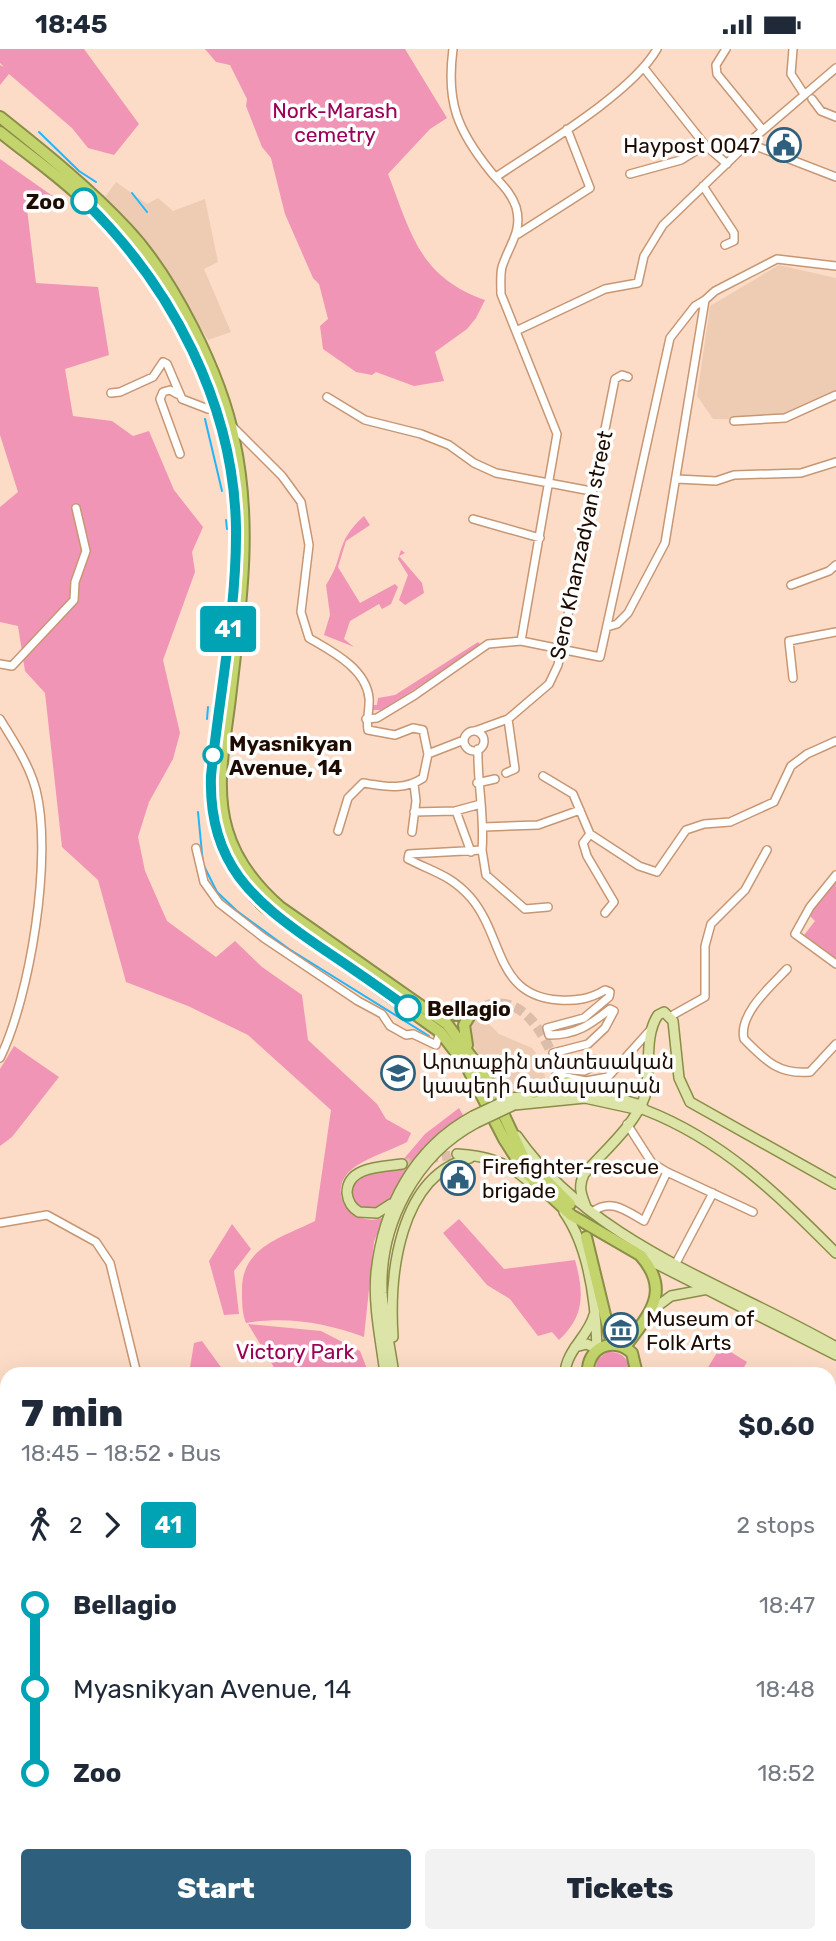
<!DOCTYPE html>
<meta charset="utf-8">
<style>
body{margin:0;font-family:Rubik,"Noto Sans Armenian",sans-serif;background:#f2f2f3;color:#1f2937;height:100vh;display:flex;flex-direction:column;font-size:26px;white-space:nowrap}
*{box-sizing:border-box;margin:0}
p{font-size:23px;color:#747a83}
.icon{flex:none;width:38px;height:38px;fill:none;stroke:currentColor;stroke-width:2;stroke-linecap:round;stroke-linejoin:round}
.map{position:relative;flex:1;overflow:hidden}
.sheet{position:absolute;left:0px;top:1318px;width:836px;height:576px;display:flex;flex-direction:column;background:#fff;border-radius:21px 21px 0 0;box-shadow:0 7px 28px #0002}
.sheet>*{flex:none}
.badge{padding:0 14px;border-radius:5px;font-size:24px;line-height:46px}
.map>.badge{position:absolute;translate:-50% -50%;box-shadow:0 0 0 4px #fff}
.legs{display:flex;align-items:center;gap:10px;height:77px;padding:0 21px;font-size:23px}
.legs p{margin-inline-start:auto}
.headline{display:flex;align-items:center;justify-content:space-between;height:119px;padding:0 21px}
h1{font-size:38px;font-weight:800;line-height:52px}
.primary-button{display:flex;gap:14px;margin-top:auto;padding:14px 21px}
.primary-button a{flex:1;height:80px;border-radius:7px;background:#2e607d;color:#fff;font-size:28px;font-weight:800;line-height:80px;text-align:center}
.primary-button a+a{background:#f2f2f3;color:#1f2937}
ul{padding:0 21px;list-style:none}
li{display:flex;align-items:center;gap:24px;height:84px;font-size:26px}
li i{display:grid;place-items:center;width:10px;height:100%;margin:0 9px;background:currentColor}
li i::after{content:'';width:18px;height:18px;margin:-9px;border:5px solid;border-radius:50%;background:#fff}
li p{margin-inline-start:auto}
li:first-child i{background:linear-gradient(#0000 50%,currentColor 0)}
li:last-child i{background:linear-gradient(currentColor 50%,#0000 0)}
.status{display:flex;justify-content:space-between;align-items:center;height:49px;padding:0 35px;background:#fff;direction:ltr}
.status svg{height:19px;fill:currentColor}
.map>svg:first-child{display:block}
.built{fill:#eeccb4}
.green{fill:#f195b7}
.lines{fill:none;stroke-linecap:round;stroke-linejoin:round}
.stream{stroke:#20b6fd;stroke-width:2}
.major-tunnel{stroke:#dbbda9;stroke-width:9;stroke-dasharray:9 4.5;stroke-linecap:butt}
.highway-tunnel{stroke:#dbbda9;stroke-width:10;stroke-dasharray:10 5;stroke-linecap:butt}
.minor-casing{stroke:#c79673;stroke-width:10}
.major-casing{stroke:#8a8e47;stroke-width:12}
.highway-casing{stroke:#8a8e47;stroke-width:14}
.minor{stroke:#fff;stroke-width:7}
.major{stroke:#dce5a7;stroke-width:9}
.highway{stroke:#c4d46c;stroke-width:10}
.major-bridge-casing{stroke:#8a8e47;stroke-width:12;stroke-linecap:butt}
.major-bridge{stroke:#dce5a7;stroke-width:9}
.line-1-casing{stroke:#fff;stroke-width:16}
.line-1{stroke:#00a3b4;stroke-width:10}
.stop-1-dot{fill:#fff;stroke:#00a3b4;stroke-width:3.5}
.labels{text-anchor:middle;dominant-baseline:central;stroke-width:7;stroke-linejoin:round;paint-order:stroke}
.park-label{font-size:21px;fill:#9b0157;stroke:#fff}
.poi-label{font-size:21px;fill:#1e0c02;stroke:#fff;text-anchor:start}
.stop-label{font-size:21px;font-weight:bold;fill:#1e0c02;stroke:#fff;text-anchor:start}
.street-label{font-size:21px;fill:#1e0c02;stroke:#fff}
</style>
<div class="status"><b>18:45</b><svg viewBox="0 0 49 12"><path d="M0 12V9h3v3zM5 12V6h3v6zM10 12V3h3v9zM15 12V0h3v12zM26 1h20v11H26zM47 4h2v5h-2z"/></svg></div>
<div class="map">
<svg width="836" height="1892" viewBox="0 0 836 1892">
<rect width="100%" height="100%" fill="#fcdcc6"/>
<path class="built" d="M116 133 147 155 158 149 173 162 205 150 218 213 204 220 231 283 208 291 154 202 105 148Z
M779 216 836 229V343L778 371 713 370 697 347 710 257Z
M477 963 499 985 532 999 543 1013 546 1037 539 1042 499 1048 467 983 468 970Z"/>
<path class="green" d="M0 0H84L139 75 114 106 88 99 72 79 9 25 0 36V16L4 18 0 14Z
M205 0H405L447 69 430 80 388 125C411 184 419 228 485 251L476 269 467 280 435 303 444 332 414 337 376 323 372 326 356 323 323 300 320 277 328 270 319 235 313 229 285 165 271 109 262 98 246 57 247 50 230 16 216 13Z
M0 110 54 148 26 152 36 234 98 238 109 306 65 320 73 367 112 372 133 387 149 382 174 441 203 478 192 503 195 523 163 611 180 684 173 710 149 753 138 788 145 822 167 872 216 908 235 892 262 918 302 946 308 991 377 1055 386 1070 411 1084 407 1093C390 1102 360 1110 347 1125 327 1149 358 1180 384 1168L374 1193 364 1288C326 1274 287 1267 246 1274 242 1264 242 1253 242 1242 241 1198 281 1189 315 1172L331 1061 248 986 188 957 126 933 98 831 62 798 45 644 25 622 18 577 0 573V458L18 443 0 386Z
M364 467 370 476 346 492 338 518 360 554 395 535 398 538 391 555 382 560 379 555 350 572 344 590 354 598 324 586 330 566 326 536C346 506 333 495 364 467Z
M401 501 405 504 399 507 422 534 424 544 405 556 399 551 408 526 398 510Z
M478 593 481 596C446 618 416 641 381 661H372V656H377L378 649 395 646Z
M836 829V913L801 890 815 872 808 865Z
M14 997 59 1028 12 1088 0 1097V1020Z
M459 1059 464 1068 426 1098 386 1156 379 1162 358 1159 351 1149 352 1136 357 1129 402 1112 425 1085Z
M459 1170 504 1220 575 1211C584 1244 585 1267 559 1291L552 1283 538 1287 510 1250 487 1236 443 1184Z
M232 1175 251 1200 234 1222 239 1265 224 1266 209 1212Z
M248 1275 321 1282 360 1302 369 1325H278Z
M202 1292 226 1325H189L194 1294Z
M721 1297 747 1313 740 1325H704Z
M607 1303C622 1302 630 1310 630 1325H595L597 1311Z
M91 1886H483V1887L482 1892H89Z"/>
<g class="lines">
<path class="stream" d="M39 83 79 122 96 133
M132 144 147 163
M205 370 222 442
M226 471 227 480
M207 670 208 658
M198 763 203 815 217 843 237 862 289 900 429 987"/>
<path class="major-tunnel" d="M402 1115 457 1105"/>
<path class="highway-tunnel" d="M472 963C523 932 548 992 562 1030"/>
<g class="minor-casing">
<path id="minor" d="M453 0C446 53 457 81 491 123 500 134 511 143 516 158 523 182 509 196 502 218 500 226 501 237 501 245L557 385 521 592 600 608 670 289 695 257 705 251
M726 0 716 16 717 25 762 80
M793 0 791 25 804 45
M644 19 705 96 727 115
M812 50 821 62 836 68
M748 94 836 19
M630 125 681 111 705 96
M496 128C540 98 631 45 657 0
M703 137 734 184V192L725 196
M518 185 590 139 567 80
M516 282 605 240 638 234 644 207 663 176 748 94 836 128
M111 344 120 343 153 328 163 313 167 315 182 350 208 360 217 359
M177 345 170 341 163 343 160 350 180 405
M327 348 365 371 421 385 449 396 474 414 496 424 591 442
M734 372 785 369 836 346
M231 376 282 427 301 453 309 496 301 563 309 589C331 602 366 619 369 649 370 660 366 670 368 681L395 686 413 679 423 681 428 705 423 729C404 742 383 737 363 734L348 749 338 782
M677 430 716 432 734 426 801 424 836 413
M473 470 540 489
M791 536 829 522 836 516
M607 578 617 575 628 564 665 494 705 251 715 242 777 210 836 217
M0 615 12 617 74 551 75 533 86 502 76 459
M793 629 789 592 836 583
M0 670C14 693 29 715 36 741 53 807 30 948 0 1009
M366 670 377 669 415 646 488 595 521 592
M475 682 508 670 549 635 558 616 615 330 622 326 628 328
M464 692a10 10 0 1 1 20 0a10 10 0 1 1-20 0Z
M478 700C477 734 485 767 482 801L409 805 408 810C433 823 451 826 471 849 504 888 495 947 559 951 577 952 590 950 605 941L610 943 609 948 584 969 547 979 549 986C576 986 590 976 610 960L614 962 605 979 588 995 553 1004 555 1008 577 1013 594 1010 596 1016 584 1022 559 1020 556 1026 586 1032 608 1028 652 979
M428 705 464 691
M506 724 515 720 508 670
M543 727 573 745 590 785
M477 734 495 730
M456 762 471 803
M414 763 455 762 481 755
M484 778 538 776 580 761
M412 783 416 752 414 735
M590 785 639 817 657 823 686 781 704 775 730 773 774 753 791 717 807 705 836 692
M590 785 583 794 587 807 614 853 605 864
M196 799 204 833 219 854 264 889 358 952 382 965 390 977 406 986 413 985 436 996 440 983
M482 801 486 826 525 860 548 858
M836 826 810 858 795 885 836 915
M787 920C772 936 738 965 744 990 765 1011 778 1026 810 1023L836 995
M671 967 705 948V897L711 875 745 841 767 801
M627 1075 652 1114 667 1123
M592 1163C611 1149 625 1161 644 1172L667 1123 753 1163
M0 1174 47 1166 96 1193 110 1214 137 1325
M676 1214 713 1144
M0 1348 7 1353
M0 1506 7 1508
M0 1644 7 1648
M830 1649 836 1653
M830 1657 836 1662
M830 1784 836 1788
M0 1810 7 1814
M0 1863 7 1850
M671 1886 674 1892
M81 1892 82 1886"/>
</g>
<g class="major-casing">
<path id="major" d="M511 1049 584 1040 641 1056 645 1061C723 1091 778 1146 836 1204
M514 1056 585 1049 640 1061
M517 1087C591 1194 728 1236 836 1298
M457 1105C486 1107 505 1112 527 1131
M391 1155 377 1164 359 1163C352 1159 348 1153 347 1144 347 1117 383 1118 402 1115
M586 1158C581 1145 578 1138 584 1125 604 1102 635 1076 645 1047 652 1022 643 988 658 966L664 963 673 972 679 1029 690 1053 836 1135
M564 1163C590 1200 596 1256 597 1300L587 1295 575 1298
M641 1207 836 1306
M651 1262 671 1247 708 1240
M393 1288C389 1228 398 1127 470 1109
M385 1325C381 1292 373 1257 376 1224 383 1158 414 1099 473 1067
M394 1325C390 1298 384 1271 382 1244 379 1175 416 1106 476 1074
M565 1325C566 1301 588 1288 594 1266
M488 1892 490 1886
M505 1892 506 1886
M530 1892 532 1886"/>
</g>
<g class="highway-casing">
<path id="highway" d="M0 68C44 103 89 139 127 180 173 229 221 325 234 391 253 477 240 562 230 649 225 692 214 738 227 781 236 812 256 837 280 858L447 975 486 1028 524 1109 570 1155
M0 83C31 108 66 132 94 161 176 246 238 363 236 484 235 565 219 647 211 727 209 780 226 822 265 858L440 983 467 1018 504 1090 525 1123 571 1166 640 1206C673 1243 648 1266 625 1298
M434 959 456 966 472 963
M467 996 464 976 472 963
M567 1033 584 1040
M534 1044 558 1033
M586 1188 612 1295
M588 1325C586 1299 613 1286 632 1304L637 1325
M830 1459 836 1463
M830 1473 836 1477
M830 1708 836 1693
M830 1733 836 1718
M799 1886 806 1892"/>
</g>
<use href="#minor" class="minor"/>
<use href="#major" class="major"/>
<use href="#highway" class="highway"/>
<g class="major-bridge-casing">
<path id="major-bridge" d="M473 1067 511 1049
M476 1074 514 1056"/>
</g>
<use href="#major-bridge" class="major-bridge"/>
</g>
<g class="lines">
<g class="line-1-casing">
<path id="line-1" d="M84 152C172 237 234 356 236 479 237 559 219 648 211 727 208 815 253 852 320 898 350 918 379 938 408 959"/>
</g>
<use href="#line-1" class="line-1"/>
</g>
<defs>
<g id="civic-ring" transform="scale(1.75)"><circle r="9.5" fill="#fff" stroke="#2e607d" stroke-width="1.5"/><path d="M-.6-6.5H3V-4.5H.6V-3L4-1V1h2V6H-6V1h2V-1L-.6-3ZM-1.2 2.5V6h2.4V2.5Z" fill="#2e607d"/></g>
<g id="university-ring" transform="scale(1.75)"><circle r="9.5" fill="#fff" stroke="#2e607d" stroke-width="1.5"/><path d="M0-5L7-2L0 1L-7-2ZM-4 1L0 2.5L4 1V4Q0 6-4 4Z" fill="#2e607d"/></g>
<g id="museum-ring" transform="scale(1.75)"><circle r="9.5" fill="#fff" stroke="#2e607d" stroke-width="1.5"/><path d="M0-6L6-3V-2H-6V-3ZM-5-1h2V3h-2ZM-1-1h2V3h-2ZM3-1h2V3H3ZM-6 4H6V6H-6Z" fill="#2e607d"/></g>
</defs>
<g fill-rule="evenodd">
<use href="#civic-ring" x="784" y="96"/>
<use href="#university-ring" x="398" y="1024"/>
<use href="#civic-ring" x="458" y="1129"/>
<use href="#museum-ring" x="621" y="1281"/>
</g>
<g class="stop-1-dot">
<circle cx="84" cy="152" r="12"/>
<circle cx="213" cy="706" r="9"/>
<circle cx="408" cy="959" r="12"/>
</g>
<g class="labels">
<g class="park-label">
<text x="335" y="61">Nork-Marash<tspan x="335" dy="24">cemetry</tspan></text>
<text x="295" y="1302">Victory Park</text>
</g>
<g class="poi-label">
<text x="760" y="96" text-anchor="end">Haypost 0047</text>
<text x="422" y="1012">Արտաքին տնտեսական<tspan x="422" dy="24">կապերի համալսարան</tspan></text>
<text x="482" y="1117">Firefighter-rescue<tspan x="482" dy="24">brigade</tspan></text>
<text x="646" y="1269">Museum of<tspan x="646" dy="24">Folk Arts</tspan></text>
</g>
<g class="stop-label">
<text x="65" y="152" text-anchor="end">Zoo</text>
<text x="229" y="694">Myasnikyan<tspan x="229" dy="24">Avenue, 14</tspan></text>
<text x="427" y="959">Bellagio</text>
</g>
<g class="street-label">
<text transform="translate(581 496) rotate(-78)">Sero Khanzadyan street</text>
</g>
</g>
</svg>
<b class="badge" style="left:228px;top:580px;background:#00a3b4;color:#fff">41</b>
<section class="sheet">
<div class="headline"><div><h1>7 min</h1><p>18:45 – 18:52 · Bus</p></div><b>$0.60</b></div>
<div class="legs"><svg class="icon" aria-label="walk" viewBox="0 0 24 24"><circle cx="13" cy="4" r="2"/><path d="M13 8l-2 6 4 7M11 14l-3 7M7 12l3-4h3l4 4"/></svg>2<svg class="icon" aria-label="forward" viewBox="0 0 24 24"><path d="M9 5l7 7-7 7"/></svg><b class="badge" style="background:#00a3b4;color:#fff">41</b><p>2 stops</p></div>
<ul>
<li><i style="color:#00a3b4"></i><b>Bellagio</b><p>18:47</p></li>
<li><i style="color:#00a3b4"></i><span>Myasnikyan Avenue, 14</span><p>18:48</p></li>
<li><i style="color:#00a3b4"></i><b>Zoo</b><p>18:52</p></li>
</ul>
<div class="primary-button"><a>Start</a><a>Tickets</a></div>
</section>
</div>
